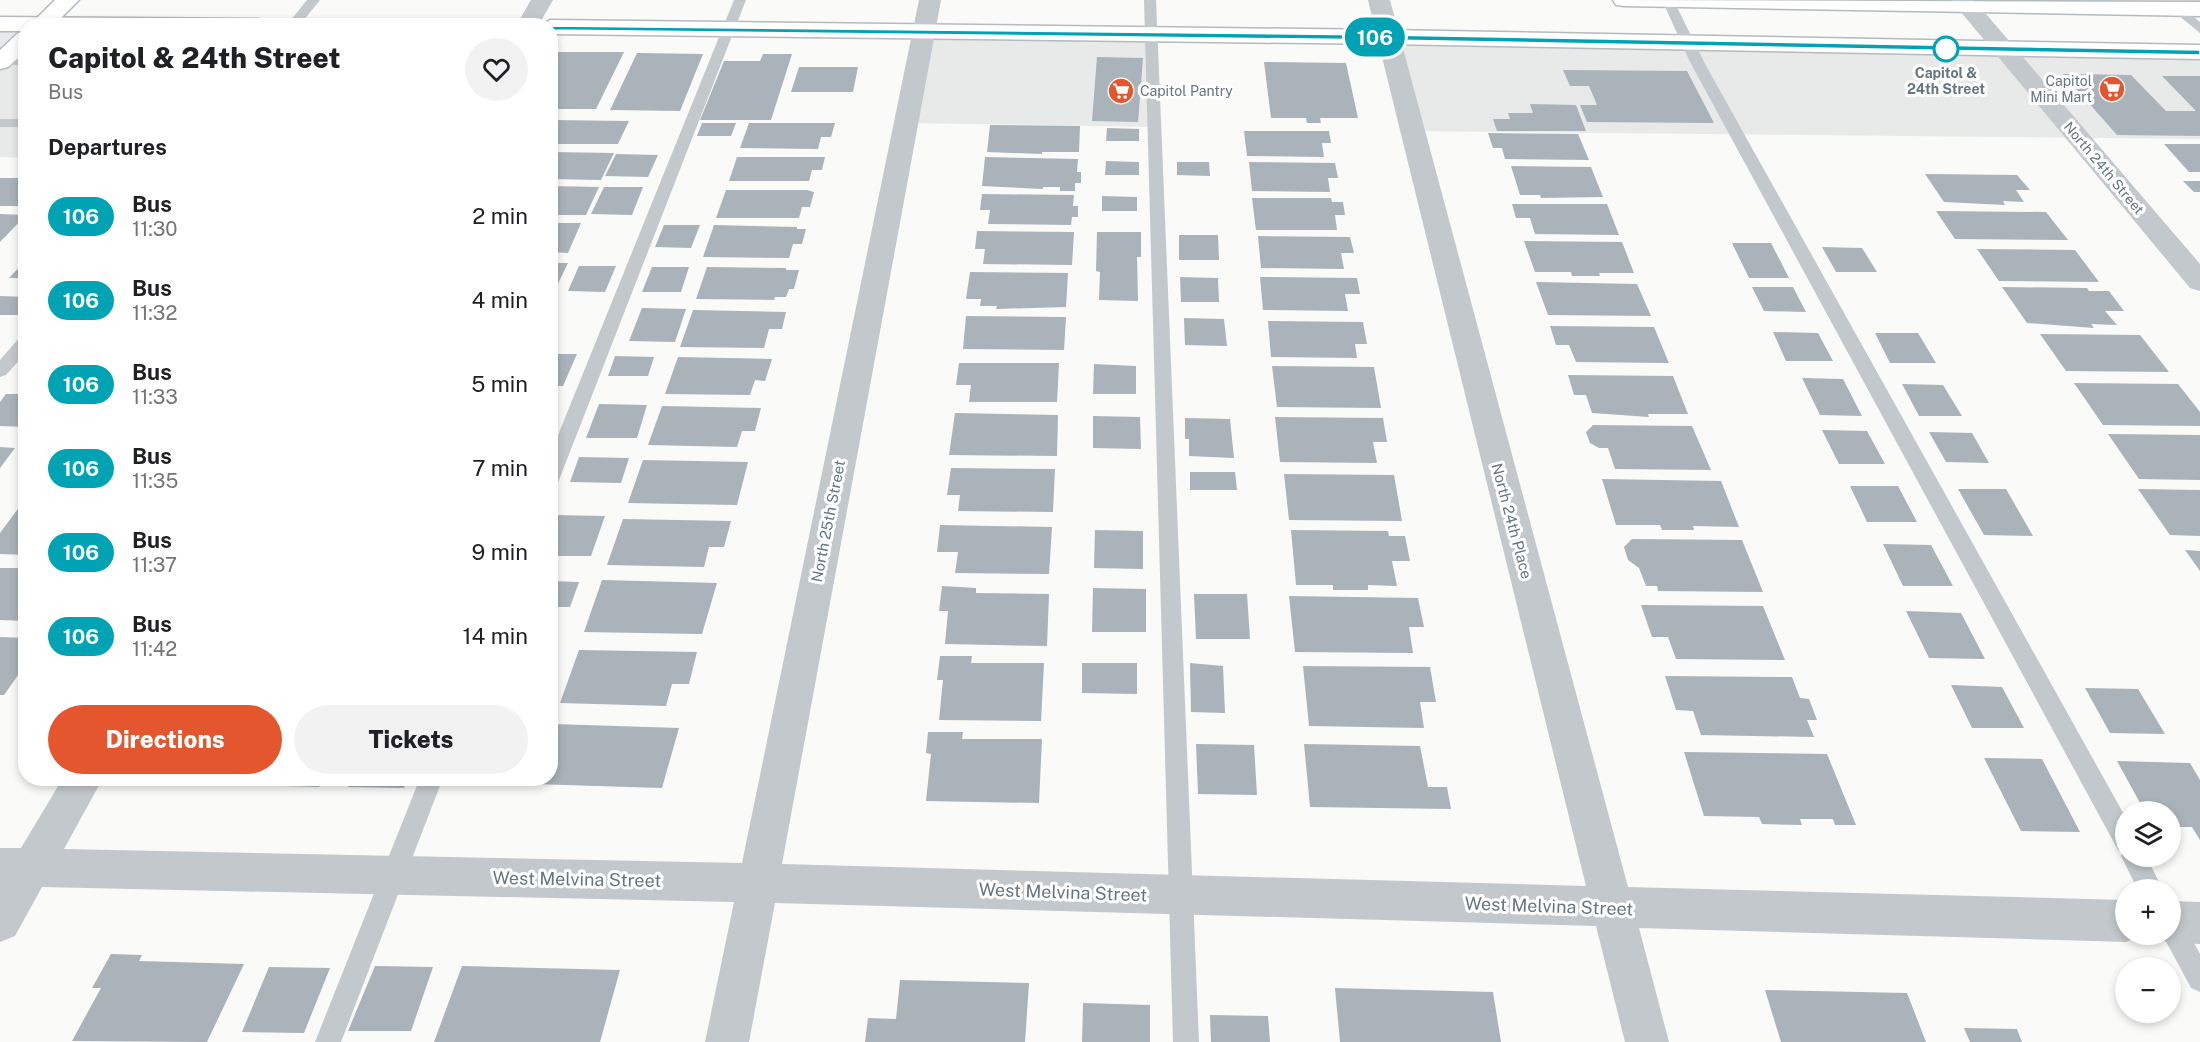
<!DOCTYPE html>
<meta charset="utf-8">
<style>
body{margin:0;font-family:"Public Sans",sans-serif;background:#f2f2f2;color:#202124;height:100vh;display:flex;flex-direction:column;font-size:22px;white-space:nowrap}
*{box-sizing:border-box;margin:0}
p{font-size:20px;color:#757577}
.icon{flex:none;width:33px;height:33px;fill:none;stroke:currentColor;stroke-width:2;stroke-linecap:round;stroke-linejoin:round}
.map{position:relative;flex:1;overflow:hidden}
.sheet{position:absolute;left:18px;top:18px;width:540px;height:768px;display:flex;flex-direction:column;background:#fff;border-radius:24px;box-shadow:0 3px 9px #0003}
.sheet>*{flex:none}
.badge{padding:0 12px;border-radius:20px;font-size:21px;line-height:39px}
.fabs{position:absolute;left:2115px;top:801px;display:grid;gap:12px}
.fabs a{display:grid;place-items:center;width:66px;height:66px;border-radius:50%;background:#fff;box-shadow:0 3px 9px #0003;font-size:30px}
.map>.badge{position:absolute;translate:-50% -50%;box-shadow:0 0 0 3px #fff}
h2{padding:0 30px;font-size:22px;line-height:54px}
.round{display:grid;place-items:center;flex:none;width:63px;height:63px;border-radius:32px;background:#f2f2f2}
.head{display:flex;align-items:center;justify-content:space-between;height:102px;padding:0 30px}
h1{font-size:28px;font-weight:800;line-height:45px}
.primary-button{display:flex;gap:12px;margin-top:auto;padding:12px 30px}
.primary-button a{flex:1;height:69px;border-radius:36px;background:#e4572e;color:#fff;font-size:24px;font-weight:800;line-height:69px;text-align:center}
.primary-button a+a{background:#f2f2f2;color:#202124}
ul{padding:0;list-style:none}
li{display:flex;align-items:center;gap:18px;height:84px;padding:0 30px}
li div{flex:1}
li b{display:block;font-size:22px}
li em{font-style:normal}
li .badge{min-width:66px;font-weight:700;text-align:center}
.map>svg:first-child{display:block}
.built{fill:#e8e9e9}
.building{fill:#aab3b9}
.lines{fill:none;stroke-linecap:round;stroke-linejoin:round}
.secondary-casing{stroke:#b3babf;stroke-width:3}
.primary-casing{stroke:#b5babe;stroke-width:3}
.lane{fill:#c3c8cc;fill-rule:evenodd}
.street{fill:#c3c8cc;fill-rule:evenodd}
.secondary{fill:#fff;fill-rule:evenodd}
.primary{fill:#fff;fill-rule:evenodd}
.line{fill:#00a3b4;stroke:#fff;stroke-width:1.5}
.stop-dot{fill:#fff;stroke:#00a3b4;stroke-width:3}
.labels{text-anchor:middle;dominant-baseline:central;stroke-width:6;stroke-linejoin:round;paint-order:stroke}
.far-stop-label{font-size:14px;font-weight:bold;fill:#657683;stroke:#fff}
.far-poi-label{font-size:14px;fill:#657683;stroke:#fff;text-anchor:end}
.far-street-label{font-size:14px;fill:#657683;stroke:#fff}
.street-label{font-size:15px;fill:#657683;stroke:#fff}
.near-street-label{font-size:18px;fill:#657683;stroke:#fff}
</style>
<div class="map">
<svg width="2200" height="1042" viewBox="0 0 2200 1042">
<rect width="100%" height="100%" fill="#fafaf8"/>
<path class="built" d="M1624 0H2200V9L1997 6Z
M0 24 26 26 25 158 0 157Z
M924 31 1152 34 1155 127 906 123Z
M1387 37 2200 52V139L1411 131Z"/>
<path class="building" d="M558 52H624L596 109H550V65Z
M637 53 703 54 680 111 610 110Z
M763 54H792L771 120H700L724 61H760Z
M1097 57 1143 58 1138 122 1092 121Z
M1264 62 1346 63 1358 118H1320L1321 123H1307L1306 118H1271Z
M799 67H858L853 92H791Z
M1563 70 1687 71 1714 123 1587 122 1580 105H1597L1589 86H1570Z
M2063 74 2131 75 2166 111H2196L2162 76H2200V136L2117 135Z
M1530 104 1576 105 1586 131H1497L1493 119H1510L1508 113H1533Z
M550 120 629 121 618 144H550Z
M702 123H736L731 136H697Z
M749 123H835L831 137H821L818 149 740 148Z
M990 125 1080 126 1079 152H1042V154L987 152Z
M1107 128 1139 129V141H1106Z
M1244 131H1329L1331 143H1322L1324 157 1247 156Z
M1488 133 1578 134 1589 160 1505 159 1502 148H1493Z
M2164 144H2200V172H2189Z
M550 152 614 153 601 180 550 179Z
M616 154 658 155 648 177 605 176Z
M737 157H825L822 170H812L809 181H729Z
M985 157 1078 159 1077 172H1081V183H1075V191H1060V187H1043V189L982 186Z
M1106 161 1139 162V175H1105Z
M1177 162H1209L1210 176 1177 175Z
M1249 162 1335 163 1338 178H1328L1330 192 1252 191Z
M1511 166 1591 167 1603 197 1541 198 1540 195H1520Z
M1925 174 2017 175 2030 190H2016L2024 202 2003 201 2005 205 1944 202Z
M0 178H26V206H0Z
M2183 181H2200V192H2194Z
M550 186 599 187 586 215H550Z
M604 187H643L632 215 591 214Z
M726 190H807L814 192 810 207H802L799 218H716Z
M982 194 1074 195 1073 206H1078V217H1072L1071 225 988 224 990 210H980Z
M1102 196 1137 197V211H1102Z
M1252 198H1331L1332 202H1343L1345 215H1335L1337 230H1256Z
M1512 204H1607L1619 235 1535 234 1530 218H1516Z
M1936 211 2046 212 2068 240 1955 239Z
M0 214 26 215 0 242Z
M550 223H581L568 253 550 252Z
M664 225H700L691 248 655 247Z
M714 225 797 227V229H806L802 244H793L789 258 703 257Z
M977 231 1074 232 1072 265 983 264 985 249H975Z
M1097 232H1141V257H1137L1138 301 1099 300 1100 272 1096 271Z
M1179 235H1218L1219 260H1179Z
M1258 236 1350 237 1354 253H1341L1344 269 1261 268Z
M1524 241 1622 242 1634 273H1599L1600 276H1572L1571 272H1535Z
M1732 243H1771L1789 278H1749Z
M1822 247 1862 248 1877 272H1836Z
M1977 249 2075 250 2099 282 1999 281Z
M26 260V278H9Z
M550 263H568L550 300Z
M579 266H616L605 292 568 291Z
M652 267H689L681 292H642Z
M707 267 786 268V270H799L794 289H789L786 297H775L774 300 696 299Z
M970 272 1068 273 1066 307 996 309 997 306H980L981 299H966Z
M1180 277 1218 278 1219 302H1181Z
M1260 277 1357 278 1360 294H1345L1348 311 1263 310Z
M1536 282 1637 284 1651 316 1548 315Z
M1752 287H1793L1806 312 1764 311Z
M2002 287 2087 288 2089 291H2109L2124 311H2105L2117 325 2091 324 2094 328 2027 323Z
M0 296 26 297V306L18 315H0Z
M642 308 686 309 675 342 629 341Z
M693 310 786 312 782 329H769L764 348 680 347Z
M966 316 1066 317 1064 350 963 349Z
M1184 318 1224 319 1227 346 1185 345Z
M1268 321 1363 322 1367 344H1355L1357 358 1271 357Z
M1550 326 1654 327 1669 363 1576 362 1569 345H1556Z
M1773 332 1818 333 1833 361H1786Z
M1875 333H1918L1936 363H1890Z
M2040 334 2140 335 2169 372 2066 371Z
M550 354H577L563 386H550Z
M615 356 654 357 648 376H608Z
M678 357 772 359 765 381 755 380 750 395 665 394Z
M959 363H1059L1057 402H969L971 385H956Z
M1094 364 1136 366V394H1093Z
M1272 366 1374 367 1381 408 1277 407Z
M1568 375 1673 376 1688 414H1648L1649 417 1592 413 1586 395H1574Z
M1802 378 1843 379 1862 416 1820 415Z
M2074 383 2178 384 2200 412V426L2103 425Z
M1902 384 1943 385 1962 416H1919Z
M6 394H26L25 427 0 426V402Z
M599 404 647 405 637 438H586Z
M662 406 761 408 755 431H742L737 447 648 445Z
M955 413 1058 415 1057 456 949 455Z
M1093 416 1140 417 1141 449 1093 448Z
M1275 417 1383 418 1387 442H1373L1377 463 1280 462Z
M1185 418 1230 419 1234 458 1189 456V439H1185Z
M1593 425 1692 426 1711 470 1615 469 1608 448H1599L1590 443 1586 432Z
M1822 430 1867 431 1885 464H1839Z
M1929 432 1972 433 1989 463 1946 462Z
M2108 434 2200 435V480L2139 479Z
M0 447 15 448 0 468Z
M579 457 629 458 621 483 570 482Z
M643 460 748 462 737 505 628 503Z
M951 468 1055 469 1053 512 958 511 960 495H947Z
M1190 472H1235L1237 490H1190Z
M1284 474 1394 475 1402 521 1289 520Z
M1602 479 1721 481 1739 527 1693 526 1694 530H1662L1660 525H1616Z
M1850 486H1898L1917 522H1867Z
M1958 489H2006L2033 536 1984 535Z
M2138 489 2200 490V536L2170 535Z
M20 506 26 507V555L0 554V533Z
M554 515 605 516 591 556H550V525Z
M623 519 731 521 724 547H709L704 567 607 565Z
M940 525 1052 527 1049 574 955 573 958 552H937Z
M1095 530 1143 531V569L1094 568Z
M1291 530 1388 531 1389 536H1405L1410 561H1392L1397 586 1368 585V590H1333V585H1296Z
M1632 539 1742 540 1763 592 1658 591 1657 586H1646L1639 568 1628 560 1624 547Z
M1883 544 1931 545 1953 586H1903Z
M2185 550 2200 551V571Z
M0 568H26V621L0 620Z
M602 580 717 583 702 634 584 632Z
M550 581 579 582 570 607H550Z
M942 586 976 588V593L1049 594 1047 646 945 644 948 611H939Z
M1093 588 1146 589V632H1092Z
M1194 594H1247L1250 639H1196Z
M1289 596 1418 598 1424 627H1409L1413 653 1295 652Z
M1641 605 1763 606 1785 660 1676 659 1668 637H1652Z
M1906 611 1961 613 1985 659 1929 658Z
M0 637 26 638V664L4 695H0Z
M579 650 697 652 689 684H672L666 706 560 703Z
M940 656H972L971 663H1044L1041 721 939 720 943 680H937Z
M1082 663H1137V694L1082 693Z
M1190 663 1223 666 1225 713 1191 712Z
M1303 666 1430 667 1436 702H1420L1424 728 1309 726Z
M1665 676 1792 677 1800 698 1809 699 1817 720H1807L1814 737 1701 735 1693 711 1676 710Z
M1951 685 2002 687 2024 728H1972Z
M2085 688 2138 689 2165 734 2110 733Z
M553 724 679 728 662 788 532 784 534 778H550Z
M928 732H963L962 739H1042L1039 803 926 801 931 754 926 753Z
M1196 744 1254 745 1257 795 1198 794Z
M1304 744 1420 746 1428 787H1447L1451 809 1310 807Z
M1684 752 1827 754 1856 825H1835L1833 819H1800L1802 825 1762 824 1759 817 1704 816Z
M1984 758 2042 759 2080 832 2021 831Z
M2117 761 2190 763 2200 780V840L2192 827H2170V812H2145Z
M210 778H323L319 787 207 784Z
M352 778H408L404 788 348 787Z
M447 778H499L497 784 445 783Z
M111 954 142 955 139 961 244 964 207 1042 72 1041 101 988H92Z
M375 966 433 967 411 1031H348Z
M462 966 620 970 600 1042H434Z
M269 967 330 968 304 1033 242 1032Z
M900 980 1029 983 1025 1042H865L868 1018 896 1019Z
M1335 988 1493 992 1501 1042H1340Z
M1765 990 1907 993 1926 1042H1781Z
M1083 1003 1150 1005V1042H1082Z
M1210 1015 1268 1016 1270 1042H1211Z
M1964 1028 2017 1029 2022 1042H1970Z"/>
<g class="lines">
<g class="secondary-casing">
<path id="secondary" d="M55 0H79L53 26H29Z
M26 31V51L8 67 0 69V50L18 33Z"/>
</g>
<g class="primary-casing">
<path id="primary" d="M1613 0 2200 2V16L1624 6 1616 5Z
M0 17 258 19 266 21 269 26H26V31H0Z
M550 20 1387 30 2200 45V59L1387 44 550 34V26H540Z"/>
</g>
<path class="lane" d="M307 0H320L299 26H286Z
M734 0H746L559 480 557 485 550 487V455Z
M1144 0H1156L1199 1042H1173Z
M1662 0 1674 1 1704 62 2126 818V856H2146L2163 890H2138L2121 856 2123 852 2118 850 1690 62Z
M2178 4 2200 22V33L2173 11V5Z
M0 57H26V65H0Z
M0 119H26V127H0Z
M26 335V353L6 375 0 377V360L20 337Z
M420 778H443L341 1042H315Z
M2170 913 2179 916 2200 954V992L2191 988 2162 934H2170Z"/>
<path class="street" d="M531 0H553L538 26H516Z
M919 0H941L782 864 1586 886 1368 0H1390L1628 887 2126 900V934L2141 936 2126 942 1639 928 1669 1042H1625L1596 926 775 903 749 1042H705L734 902 42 887 15 936 0 942V848H21L63 778H103L64 849 742 863Z
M1951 0H1974L2200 264V291L2190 288Z
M2170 901 2200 902V944L2170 943 2155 937 2154 934H2170Z"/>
<use href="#secondary" class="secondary"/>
<use href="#primary" class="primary"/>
</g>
<path class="line" d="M548 26 1387 35 2200 50V55L1387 40 550 30Z"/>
<defs>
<g id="supermarket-disc" transform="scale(1.35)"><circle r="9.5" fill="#e4572e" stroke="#fff"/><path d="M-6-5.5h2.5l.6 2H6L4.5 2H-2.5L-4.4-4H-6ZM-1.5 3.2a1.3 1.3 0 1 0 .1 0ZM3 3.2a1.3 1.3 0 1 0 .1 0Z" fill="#fff"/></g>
</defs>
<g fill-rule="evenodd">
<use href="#supermarket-disc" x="2112" y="89"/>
<use href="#supermarket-disc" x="1121" y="91"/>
</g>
<circle class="stop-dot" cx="1946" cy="49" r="12"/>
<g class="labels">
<g class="far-stop-label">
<text x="1946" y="73">Capitol &amp;<tspan x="1946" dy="16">24th Street</tspan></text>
</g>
<g class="far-poi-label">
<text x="2092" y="81">Capitol<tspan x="2092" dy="16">Mini Mart</tspan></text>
<text x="1140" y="91" text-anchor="start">Capitol Pantry</text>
</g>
<g class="far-street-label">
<text transform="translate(2104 168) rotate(50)">North 24th Street</text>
</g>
<g class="street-label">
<text transform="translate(828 521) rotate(-79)">North 25th Street</text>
<text transform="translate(1512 521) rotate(75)">North 24th Place</text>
</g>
<g class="near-street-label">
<text transform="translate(577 879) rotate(1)">West Melvina Street</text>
<text transform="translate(1063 892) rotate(2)">West Melvina Street</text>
<text transform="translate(1549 906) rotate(2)">West Melvina Street</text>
</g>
</g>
</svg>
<div class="fabs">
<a><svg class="icon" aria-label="layers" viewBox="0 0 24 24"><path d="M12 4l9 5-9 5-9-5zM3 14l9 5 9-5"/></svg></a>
<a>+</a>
<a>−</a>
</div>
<b class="badge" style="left:1375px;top:37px;background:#00a3b4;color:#fff">106</b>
<section class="sheet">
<div class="head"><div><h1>Capitol &amp; 24th Street</h1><p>Bus</p></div><a class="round"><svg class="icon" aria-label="heart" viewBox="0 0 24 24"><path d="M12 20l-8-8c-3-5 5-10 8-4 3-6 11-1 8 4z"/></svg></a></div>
<h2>Departures</h2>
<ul>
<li><span class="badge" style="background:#00a3b4;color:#fff">106</span><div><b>Bus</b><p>11:30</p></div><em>2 min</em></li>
<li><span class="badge" style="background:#00a3b4;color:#fff">106</span><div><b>Bus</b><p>11:32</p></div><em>4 min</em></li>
<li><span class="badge" style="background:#00a3b4;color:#fff">106</span><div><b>Bus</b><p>11:33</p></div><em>5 min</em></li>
<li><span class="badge" style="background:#00a3b4;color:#fff">106</span><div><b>Bus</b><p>11:35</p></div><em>7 min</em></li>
<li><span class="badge" style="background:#00a3b4;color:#fff">106</span><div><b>Bus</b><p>11:37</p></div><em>9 min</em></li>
<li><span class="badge" style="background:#00a3b4;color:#fff">106</span><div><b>Bus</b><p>11:42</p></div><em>14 min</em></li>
</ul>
<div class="primary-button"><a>Directions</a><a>Tickets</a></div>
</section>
</div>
